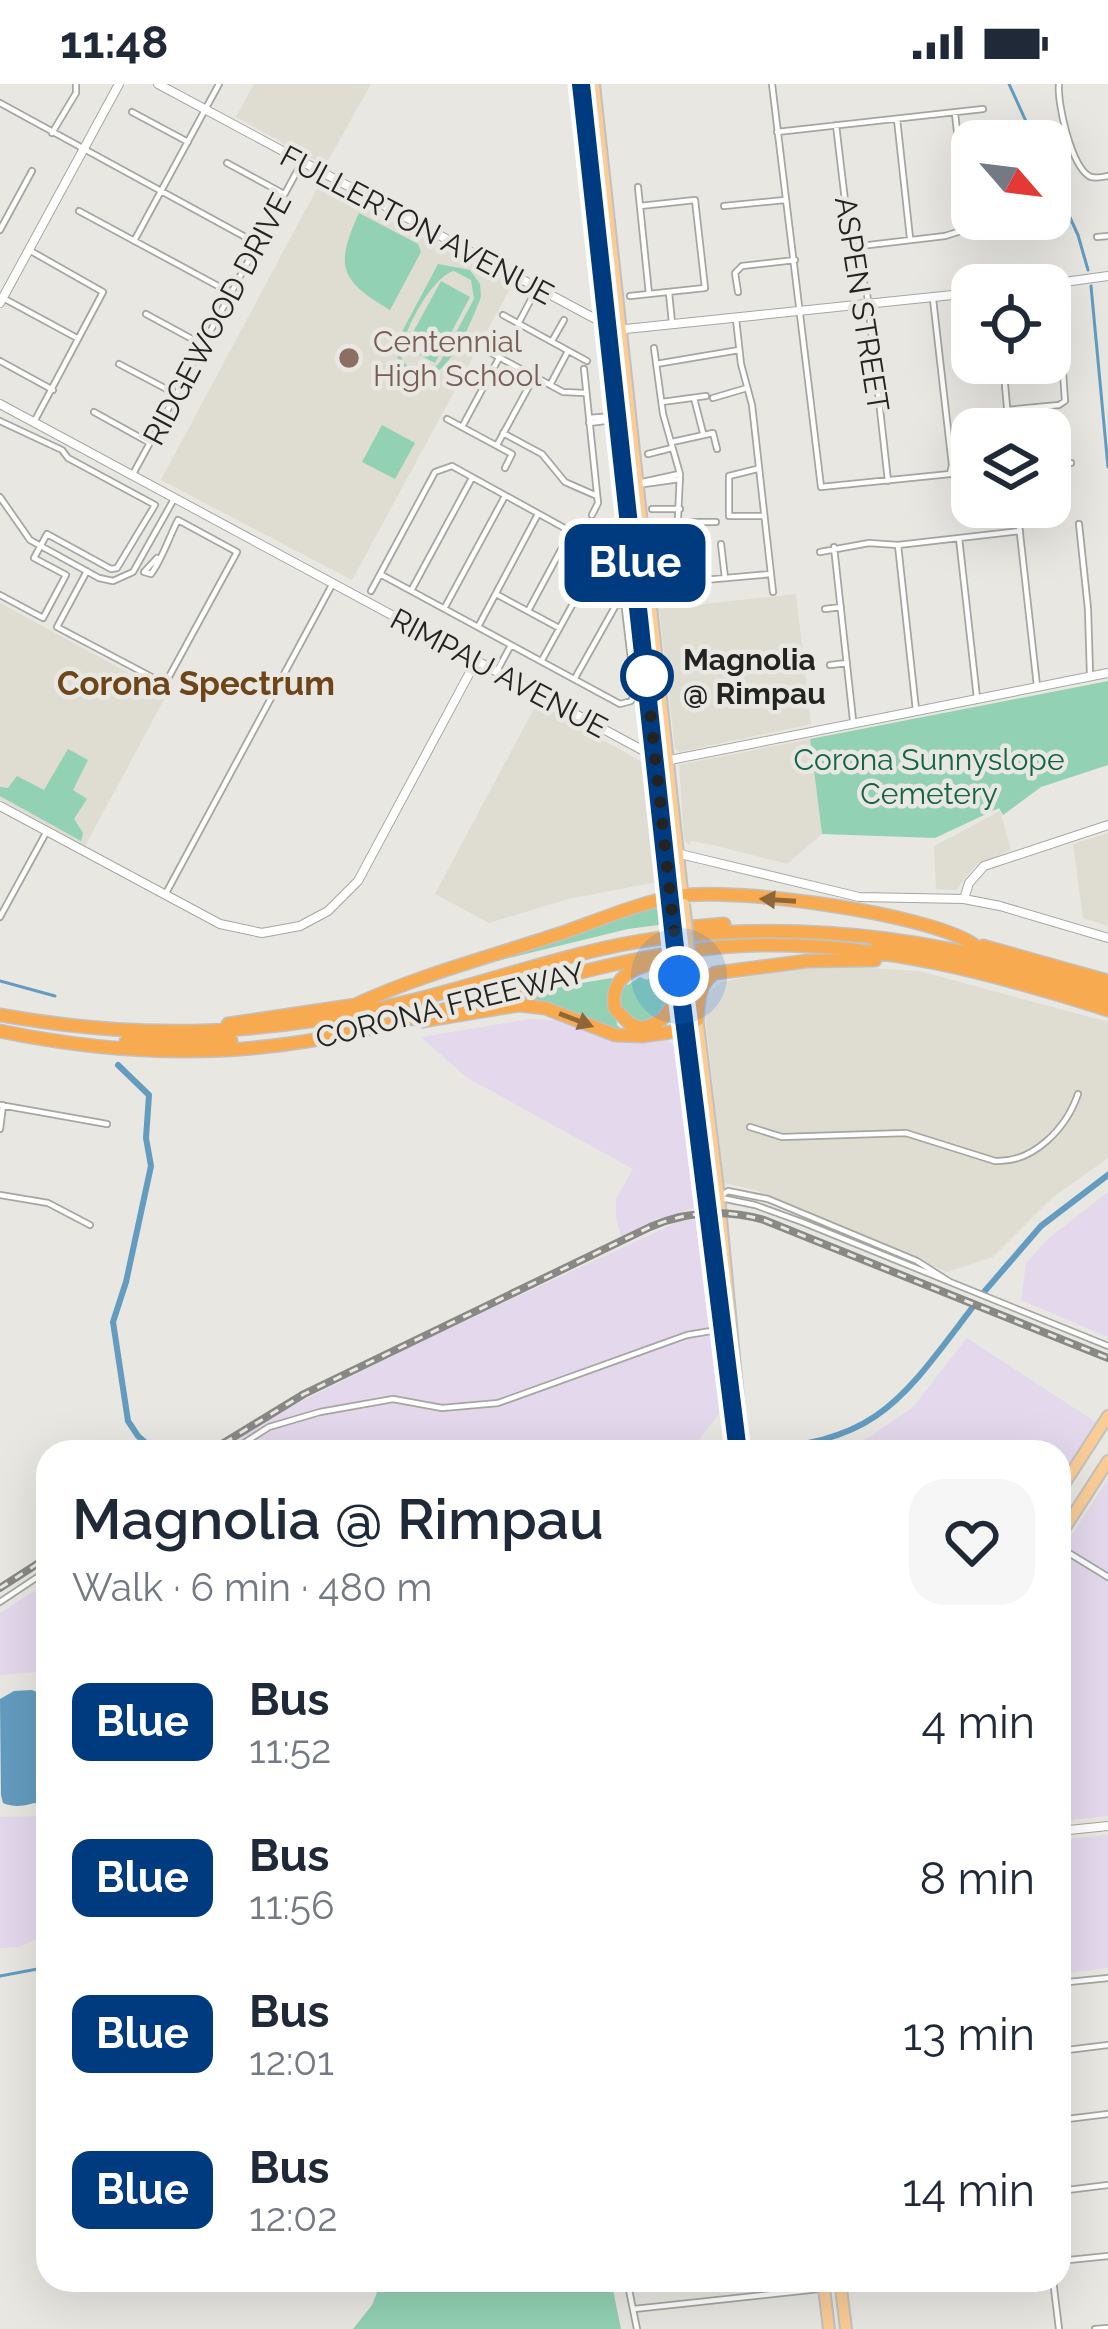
<!DOCTYPE html>
<meta charset="utf-8">
<style>
body{margin:0;font-family:Raleway,sans-serif;background:#f6f6f7;color:#1f2937;height:100vh;display:flex;flex-direction:column;font-size:45px;white-space:nowrap}
*{box-sizing:border-box;margin:0}
p{font-size:39px;color:#747a83}
.icon{flex:none;width:66px;height:66px;fill:none;stroke:currentColor;stroke-width:2;stroke-linecap:round;stroke-linejoin:round}
.map{position:relative;flex:1;overflow:hidden}
.side{position:absolute;left:36px;top:1356px;width:1035px;height:852px;display:flex;flex-direction:column;background:#fff;border-radius:36px;box-shadow:0 12px 48px #0002}
.side>*{flex:none}
.badge{padding:0 24px;border-radius:18px;font-size:42px;line-height:78px}
.needle{width:78px;rotate:118deg}
.buttons{position:absolute;left:951px;top:36px;display:grid;gap:24px}
.buttons a{display:grid;place-items:center;width:120px;height:120px;border-radius:24px;background:#fff;box-shadow:0 12px 48px #0002;font-size:60px}
.you{position:absolute;width:60px;height:60px;margin:-30px;border:9px solid #fff;border-radius:50%;background:#1a73e8;box-shadow:0 0 0 18px #1a73e833}
.map>.badge{position:absolute;translate:-50% -50%;box-shadow:0 0 0 6px #fff}
.round{display:grid;place-items:center;flex:none;width:126px;height:126px;border-radius:36px;background:#f6f6f7}
.head{display:flex;align-items:center;justify-content:space-between;height:204px;padding:0 36px}
h1{font-size:57px;font-weight:600;line-height:90px}
ul{padding:0;list-style:none}
li{display:flex;align-items:center;gap:36px;height:156px;padding:0 36px}
li div{flex:1}
li b{display:block;font-size:45px}
li em{font-style:normal}
li .badge{min-width:132px;font-weight:700;text-align:center}
.status{display:flex;justify-content:space-between;align-items:center;height:84px;padding:0 60px;background:#fff;direction:ltr}
.status svg{height:33px;fill:currentColor}
.map>svg:first-child{display:block}
.built{fill:#dfdcd1}
.industrial{fill:#e4d8ec}
.green{fill:#92d1b4;fill-rule:evenodd}
.water{fill:#639cbf}
.lines{fill:none;stroke-linecap:round;stroke-linejoin:round}
.stream{stroke:#639cbf;stroke-width:3}
.canal{stroke:#639cbf;stroke-width:6}
.street-casing{stroke:#a6a6a1;stroke-width:8}
.secondary-casing{stroke:#a6a6a1;stroke-width:10}
.primary-casing{stroke:#c1c1c1;stroke-width:14}
.highway-casing{stroke:#c1c1c1;stroke-width:15}
.street{stroke:#fff;stroke-width:4.5}
.secondary{stroke:#fff;stroke-width:8}
.primary{stroke:#fbcc96;stroke-width:10}
.highway{stroke:#f8aa50;stroke-width:12}
.rail-casing{stroke:#888884;stroke-width:8}
.rail{stroke:#e8e7e2;stroke-width:3;stroke-dasharray:9;stroke-linecap:butt}
.primary-bridge-casing{stroke:#c1c1c1;stroke-width:14;stroke-linecap:butt}
.primary-bridge{stroke:#fbcc96;stroke-width:10}
.oneway{fill:#8e6638}
.line-casing{stroke:#fff;stroke-width:27}
.line{stroke:#003b80;stroke-width:18}
.walk{stroke:#232321;stroke-width:12;stroke-dasharray:0 21.6}
.education-dot{fill:#8d6e63;stroke:#e8e7e2;stroke-width:4.5}
.stop-dot{fill:#fff;stroke:#003b80;stroke-width:6}
.labels{text-anchor:middle;dominant-baseline:central;stroke-width:9;stroke-linejoin:round;paint-order:stroke}
.street-label{font-size:30px;fill:#232321;stroke:#e8e7e2}
.education-label{font-size:30px;fill:#785e54;stroke:#e8e7e2;text-anchor:start}
.stop-label{font-size:30px;font-weight:bold;fill:#232321;stroke:#e8e7e2;text-anchor:start}
.park-label{font-size:30px;fill:#146448;stroke:#e8e7e2}
.neighbourhood-label{font-size:33px;font-weight:bold;fill:#6d4518;stroke:#e8e7e2}
</style>
<div class="status"><b>11:48</b><svg viewBox="0 0 49 12"><path d="M0 12V9h3v3zM5 12V6h3v6zM10 12V3h3v9zM15 12V0h3v12zM26 1h20v11H26zM47 4h2v5h-2z"/></svg></div>
<div class="map">
<svg width="1108" height="2245" viewBox="0 0 1108 2245">
<rect width="100%" height="100%" fill="#e8e7e2"/>
<path class="built" d="M254 0H371L325 82 236 33Z
M320 99 512 201 352 496 161 396Z
M796 510 811 640 679 668 675 664 659 525Z
M0 519 167 610 85 762 0 715Z
M537 619 651 683 656 775 661 777 662 797 568 815 489 839 435 810Z
M810 655 822 750 787 780 713 761 691 757 689 761 684 756 679 681Z
M1000 727 1011 766 975 782 956 806 936 805 934 762Z
M1108 749V842L1083 834 1073 760Z
M832 882 919 887 1108 938V1074L1053 1113 993 1173 947 1188 755 1106 724 1099 703 913 722 898 769 888Z"/>
<path class="industrial" d="M531 935 561 937 625 957 667 955 674 962 686 1048 693 1062V1095L699 1123 657 1135 621 1153 616 1133V1115L633 1085 466 993 421 953Z
M1108 1108V1253L1021 1216 1026 1179 1049 1154Z
M698 1135 701 1138 722 1326 699 1356 654 1368H218L279 1329 409 1263 678 1138Z
M967 1254 1097 1339 1059 1398V1368H837L870 1353 913 1323Z
M1108 1395V1732L1059 1737V1471Z
M48 1498V1587L0 1591V1529Z
M48 1732V1849L19 1863 0 1864V1733Z
M1108 1751V1884L1059 1890V1756Z"/>
<path class="green" d="M359 129 418 160 421 168 390 226C339 196 335 182 359 129Z
M438 180 470 186 480 200 481 213C469 243 439 322 399 283L396 259ZM454 187 471 196 474 215 440 278 431 287 414 288 402 277C397 255 432 192 454 187Z
M441 197 470 213 435 279 405 263Z
M382 341 415 359 395 395 362 378Z
M1108 597V681L1041 703 1003 731 999 724 935 754 822 750 810 655Z
M68 665 88 676 73 706 87 715 74 735 83 749 81 757 0 712V703L8 704 17 692 44 706Z
M661 820 666 840 628 845 468 884Z
M654 889 662 896V908L670 909 656 935C638 939 630 936 619 921L623 899 628 901 640 893 647 896Z
M612 894 617 941 625 948 514 917C525 908 593 897 612 894Z
M382 2196H611L621 2245H353L372 2221Z"/>
<path class="water" d="M32 1606 48 1613V1719C31 1716 22 1727 3 1719L1 1711 0 1615 14 1607Z"/>
<g class="lines">
<path class="stream" d="M1009 0 1035 57
M1050 90 1078 151 1088 186
M1091 202 1108 383
M0 897 55 912
M0 1892 48 1883"/>
<path class="canal" d="M118 981 149 1011 146 1054 151 1082 126 1198 113 1238 128 1337 138 1352 156 1368
M984 1208 1041 1142 1108 1091
M747 1365C875 1361 900 1319 972 1224
M720 1368 732 1367"/>
<g class="street-casing">
<path id="street" d="M772 0 821 403 950 390 952 381 933 215
M1059 0C1057 19 1071 81 1089 92 1093 95 1103 93 1108 92
M0 19 258 160
M132 28 188 58
M897 35 910 154
M836 41 849 150 867 209 888 397
M777 48 983 25
M52 49 76 9V0
M227 79 284 110
M638 103 649 210
M724 122 785 116
M79 127 231 209
M0 146 32 87
M1097 153 1108 152
M134 157 219 0
M852 163 945 152 964 146 967 141 955 29
M29 166 103 208 34 338
M738 208 735 189 742 182 795 176
M669 209 672 239
M630 212 705 204 695 116 640 122
M3 214 77 254
M146 230 203 261
M503 231 587 277
M736 235 741 280 752 321 773 508
M518 240 536 206
M552 257 564 236
M482 264 563 308 585 309
M654 264 663 330 680 390 677 455 682 519
M0 277 53 306
M1003 279 1009 345
M119 280 176 310
M656 280 739 266
M584 285 598 419 592 431
M550 301 567 269
M694 314 703 349
M713 314 747 304
M662 318 706 312
M1007 326 1059 321 1065 317 1057 199
M94 328 150 359
M589 334 613 332
M447 335 512 370 505 384
M0 337 62 366 68 374 155 421 117 484 111 485 47 450 34 474 66 491 43 534 0 511
M589 339 613 336
M462 343 499 274
M503 349 542 370 565 398 597 412
M672 358 713 349 717 365
M497 361 534 293
M648 370 672 364
M1050 383 1071 379
M757 385 729 392V432H762
M133 390 302 78
M638 399 679 390
M644 400 680 395
M0 413 30 456 99 494 113 497 133 488 174 415
M1017 423 1037 602
M652 425H680
M680 438H716
M1079 440 1088 525 1090 590
M959 454 977 614
M721 460 725 494
M898 461 916 626
M834 463 853 636
M820 468 869 459 898 461 1020 447
M87 487 57 543 165 600 237 468 178 436C169 453 162 476 151 490L144 488 157 474
M380 490 620 620 631 617 635 609 619 474
M682 498 771 490
M412 505 472 394
M371 507 435 388 452 382 617 473
M496 510 559 544
M445 523 505 412
M825 525 841 523
M528 527 571 447
M479 541 538 430
M542 576 603 465
M830 581 847 579
M497 587 511 561
M575 594 616 521 623 520
M165 811 333 499
M0 833 47 747
M0 1021 107 1040
M750 1043 782 1053 906 1049 995 1077C1033 1079 1066 1045 1078 1010
M0 1045 3 1021
M0 1111 48 1119 90 1141
M719 1113 728 1107 768 1115 917 1177 950 1198
M721 1114 755 1121 802 1138 1108 1262
M230 1368 269 1343 320 1328 393 1315 442 1324 498 1319 687 1251 717 1246
M1059 1463 1108 1493
M43 1465 48 1462
M0 1518 48 1486
M1059 1899 1108 1894
M1059 1967 1108 1961
M1059 2036 1108 2030
M1059 2107 1108 2101
M1059 2177 1108 2172
M627 2196 637 2245
M1053 2196 1059 2245
M841 2202 897 2196
M634 2225 819 2205
M1095 2245 1108 2244"/>
</g>
<g class="secondary-casing">
<path id="secondary" d="M158 0 616 246 972 209
M1043 201 1108 192
M0 219 119 0
M0 320 657 674 670 676 1108 589
M0 722 220 840 262 849 300 842 328 827 358 797 476 577
M676 769 859 813 964 815 1000 822 1108 854
M964 815 969 799 984 782 1108 741
M1059 1747 1108 1742"/>
</g>
<g class="primary-casing">
<path id="primary" d="M581 0 670 822
M594 0 683 816
M691 883 719 1113 743 1368
M680 901 730 1311
M1059 1408 1108 1332
M1059 1453 1108 1377
M823 2196 829 2245
M840 2196 846 2245"/>
</g>
<g class="highway-casing">
<path id="highway" d="M679 844 724 840
M877 859 979 878 1108 916
M983 862 1108 897
M646 881C624 888 610 900 615 925L630 940 642 944C671 938 674 919 679 893
M357 920C420 891 489 873 556 851 595 838 637 819 678 812 734 803 926 829 973 860
M0 931C144 957 272 952 414 916 496 896 577 865 661 854 820 834 957 859 1108 906
M697 936C699 917 698 900 715 889L807 877 875 876
M422 937 519 921 545 924 615 951 642 952 685 946
M228 940 362 920
M0 947C92 966 187 973 280 961 443 941 595 864 761 861 881 859 995 890 1108 926
M126 957 231 956"/>
</g>
<use href="#street" class="street"/>
<use href="#secondary" class="secondary"/>
<use href="#primary" class="primary"/>
<use href="#highway" class="highway"/>
<g class="rail-casing">
<path id="rail" d="M209 1368 304 1310 650 1143C687 1127 725 1125 764 1136L1108 1274
M0 1504 48 1473"/>
</g>
<use href="#rail" class="rail"/>
<g class="primary-bridge-casing">
<path id="primary-bridge" d="M684 820 691 883
M671 825 678 885"/>
</g>
<use href="#primary-bridge" class="primary-bridge"/>
</g>
<defs><path id="oneway-solid" d="M-6-.8H1V-3.2L6.5 0L1 3.2V.8H-6Z" transform="scale(3)"/></defs>
<g class="oneway">
<use href="#oneway-solid" transform="translate(778 816) rotate(-176)"/>
<use href="#oneway-solid" transform="translate(576 936) rotate(21)"/>
</g>
<g class="lines">
<g class="line-casing">
<path id="line" d="M581 0 674 855 738 1368"/>
</g>
<use href="#line" class="line"/>
<path class="walk" d="M647 592 645 580 679 892"/>
</g>
<circle class="education-dot" cx="349" cy="274" r="12"/>
<circle class="stop-dot" cx="647" cy="592" r="24"/>
<g class="labels">
<g class="street-label">
<text transform="translate(417 141) rotate(28)">FULLERTON AVENUE</text>
<text transform="translate(862 220) rotate(81)">ASPEN STREET</text>
<text transform="translate(217 235) rotate(-62)">RIDGEWOOD DRIVE</text>
<text transform="translate(499 589) rotate(28)">RIMPAU AVENUE</text>
<text transform="translate(450 921) rotate(-14)">CORONA FREEWAY</text>
</g>
<g class="education-label">
<text x="373" y="257">Centennial<tspan x="373" dy="34">High School</tspan></text>
</g>
<g class="stop-label">
<text x="683" y="575">Magnolia<tspan x="683" dy="34">@ Rimpau</tspan></text>
</g>
<g class="park-label">
<text x="929" y="675">Corona Sunnyslope<tspan x="929" dy="34">Cemetery</tspan></text>
</g>
<g class="neighbourhood-label">
<text x="196" y="599">Corona Spectrum</text>
</g>
</g>
</svg>
<div class="buttons">
<a><svg class="needle" viewBox="-14 -14 28 28"><path d="M0-13l5 13h-10z" fill="#e53935"/><path d="M0 13l5-13h-10z" fill="#747a83"/></svg></a>
<a><svg class="icon" aria-label="locate" viewBox="0 0 24 24"><circle cx="12" cy="12" r="6"/><path d="M12 2v4M12 18v4M2 12h4M18 12h4"/></svg></a>
<a><svg class="icon" aria-label="layers" viewBox="0 0 24 24"><path d="M12 4l9 5-9 5-9-5zM3 14l9 5 9-5"/></svg></a>
</div>
<div class="you" style="left:679px;top:892px"></div>
<b class="badge" style="left:635px;top:479px;background:#003b80;color:#fff">Blue</b>
<section class="side">
<div class="head"><div><h1>Magnolia @ Rimpau</h1><p>Walk · 6 min · 480 m</p></div><a class="round"><svg class="icon" aria-label="heart" viewBox="0 0 24 24"><path d="M12 20l-8-8c-3-5 5-10 8-4 3-6 11-1 8 4z"/></svg></a></div>
<ul>
<li><span class="badge" style="background:#003b80;color:#fff">Blue</span><div><b>Bus</b><p>11:52</p></div><em>4 min</em></li>
<li><span class="badge" style="background:#003b80;color:#fff">Blue</span><div><b>Bus</b><p>11:56</p></div><em>8 min</em></li>
<li><span class="badge" style="background:#003b80;color:#fff">Blue</span><div><b>Bus</b><p>12:01</p></div><em>13 min</em></li>
<li><span class="badge" style="background:#003b80;color:#fff">Blue</span><div><b>Bus</b><p>12:02</p></div><em>14 min</em></li>
</ul>
</section>
</div>
